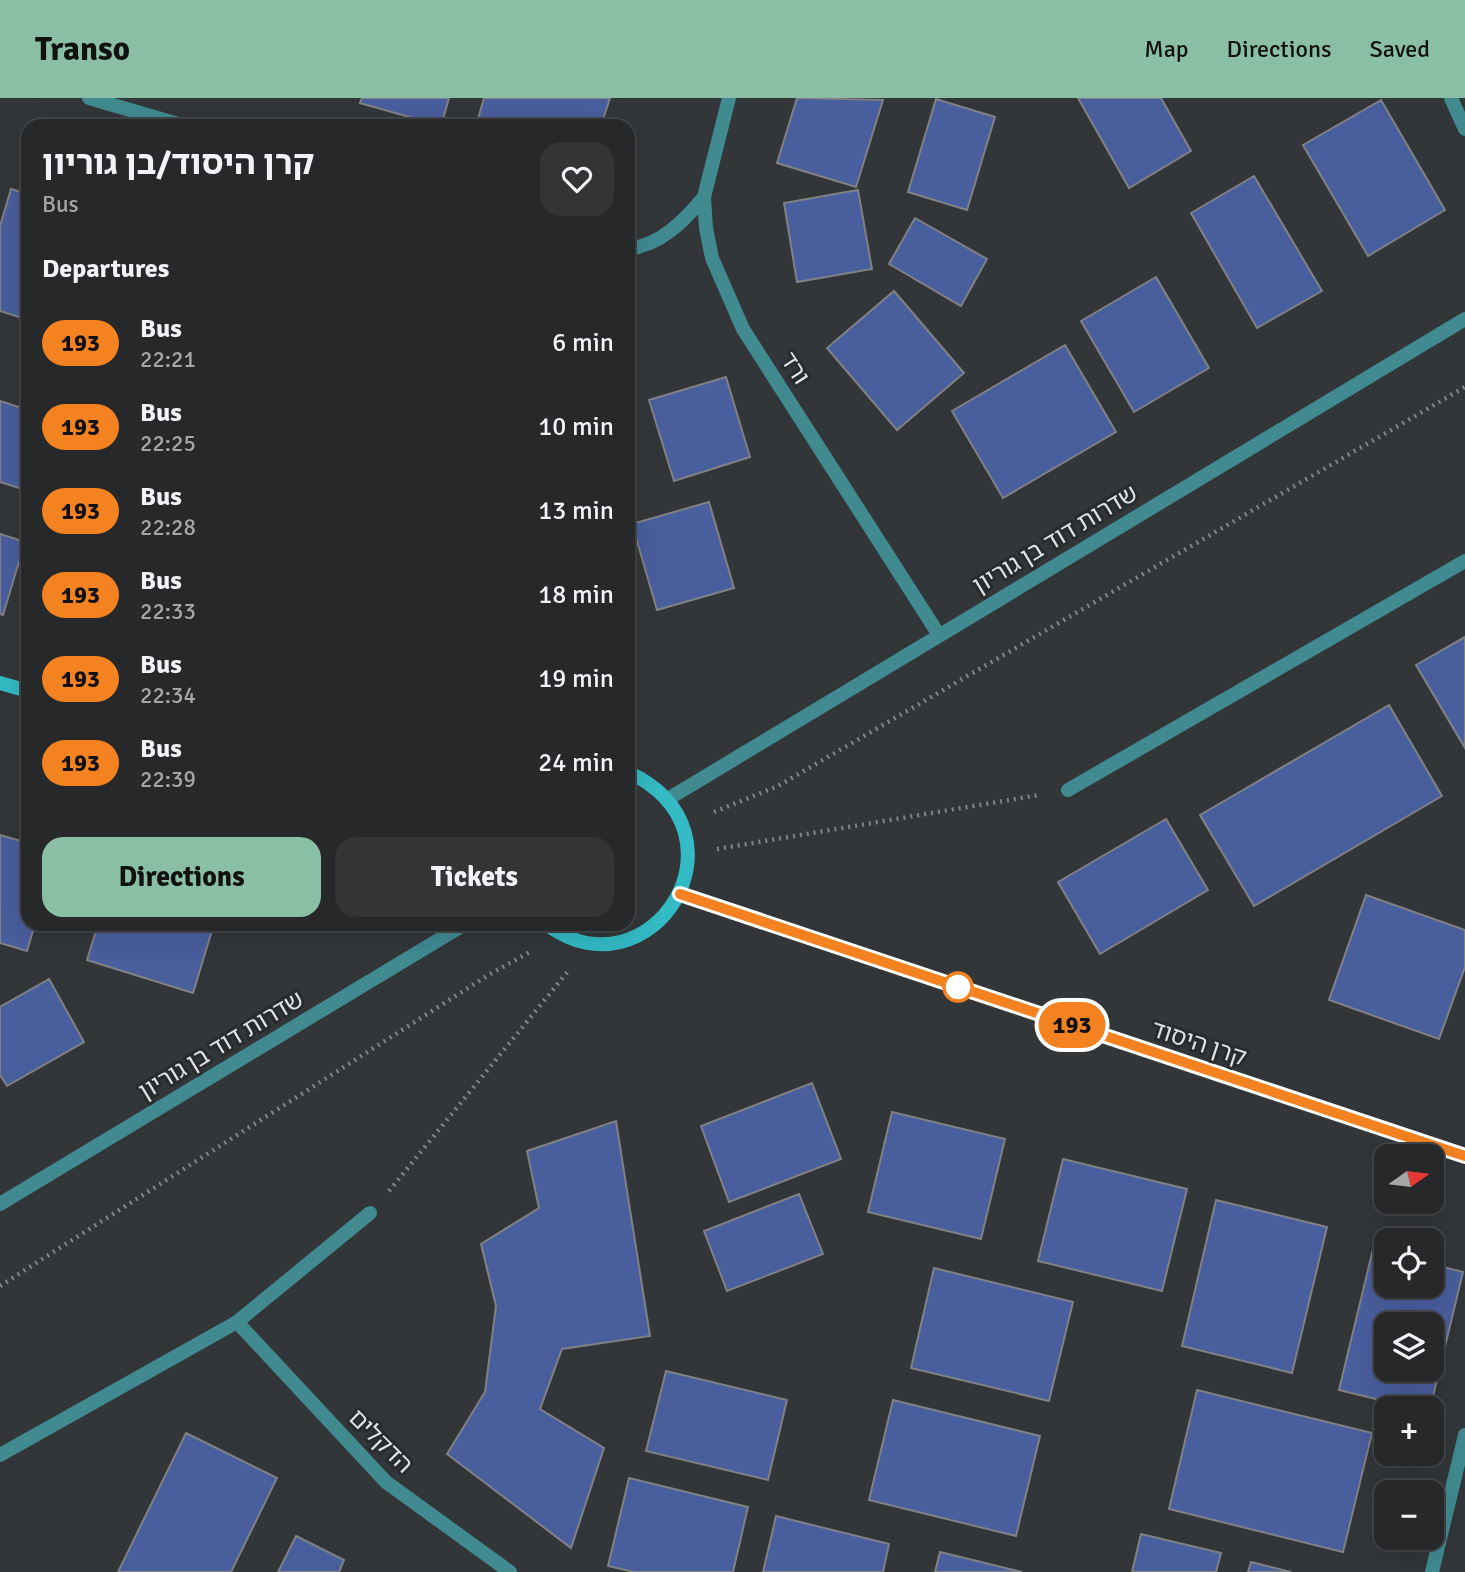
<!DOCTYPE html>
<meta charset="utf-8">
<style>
body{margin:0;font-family:Signika,"Noto Sans Hebrew",sans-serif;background:#323436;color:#f1f3f6;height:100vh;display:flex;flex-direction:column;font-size:26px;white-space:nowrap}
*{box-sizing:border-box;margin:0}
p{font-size:23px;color:#a4a6a8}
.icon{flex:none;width:38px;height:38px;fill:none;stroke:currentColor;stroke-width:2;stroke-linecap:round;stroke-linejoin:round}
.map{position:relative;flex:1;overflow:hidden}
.drawer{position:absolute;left:21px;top:21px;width:614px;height:812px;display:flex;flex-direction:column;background:#26282a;border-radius:21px;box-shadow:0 7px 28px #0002,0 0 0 2px #424447}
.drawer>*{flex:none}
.badge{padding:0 14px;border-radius:23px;font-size:24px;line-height:46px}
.needle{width:46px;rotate:76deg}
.buttons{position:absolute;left:1374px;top:1046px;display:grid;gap:14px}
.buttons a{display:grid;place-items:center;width:70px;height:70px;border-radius:14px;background:#26282a;box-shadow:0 7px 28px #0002,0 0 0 2px #424447;font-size:35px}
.map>.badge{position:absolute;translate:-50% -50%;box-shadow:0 0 0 4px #fff}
h2{padding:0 21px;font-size:26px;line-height:63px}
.round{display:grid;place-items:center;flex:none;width:74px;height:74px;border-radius:21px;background:#323436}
.summary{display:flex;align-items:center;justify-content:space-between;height:119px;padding:0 21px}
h1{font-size:33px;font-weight:700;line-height:52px}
.primary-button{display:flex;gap:14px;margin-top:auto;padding:14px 21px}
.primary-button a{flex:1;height:80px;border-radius:21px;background:#8abfa5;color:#111;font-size:28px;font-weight:700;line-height:80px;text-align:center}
.primary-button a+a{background:#323436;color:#f1f3f6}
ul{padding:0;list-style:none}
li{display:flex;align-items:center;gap:21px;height:84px;padding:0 21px}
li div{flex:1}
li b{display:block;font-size:26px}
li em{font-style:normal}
li .badge{min-width:77px;font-weight:700;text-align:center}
header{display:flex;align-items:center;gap:42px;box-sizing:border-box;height:98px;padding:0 35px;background:#8abfa5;color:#111}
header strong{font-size:33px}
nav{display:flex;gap:38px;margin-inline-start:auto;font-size:24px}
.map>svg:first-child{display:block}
.building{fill:#495e9d;stroke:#808185;stroke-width:2;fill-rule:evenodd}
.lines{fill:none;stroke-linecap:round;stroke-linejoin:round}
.path{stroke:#818586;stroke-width:4.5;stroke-dasharray:2 5;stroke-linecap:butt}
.lane{stroke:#408a90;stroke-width:14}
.street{stroke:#408a90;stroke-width:14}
.secondary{stroke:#33bac4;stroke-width:14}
.line-casing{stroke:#fff;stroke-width:16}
.line{stroke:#f58220;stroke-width:10}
.stop-dot{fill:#fff;stroke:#f58220;stroke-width:3.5}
.labels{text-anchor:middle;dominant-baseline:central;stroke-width:6;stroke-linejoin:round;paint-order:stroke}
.street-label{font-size:24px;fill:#e0e3e4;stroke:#282c2e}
</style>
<header>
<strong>Transo</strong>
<nav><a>Map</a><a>Directions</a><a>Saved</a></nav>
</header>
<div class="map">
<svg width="1465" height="1474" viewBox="0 0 1465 1474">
<rect width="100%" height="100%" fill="#323638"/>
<path class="building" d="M362 0H449L441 28 360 5Z
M484 0H610L601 28H476Z
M797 0 883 2 856 89 777 65Z
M1078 0H1161L1191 53 1129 90Z
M936 1 995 19 967 112 908 94Z
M1381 2 1445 112 1368 158 1303 47Z
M1254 78 1322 193 1257 230 1191 115Z
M11 91 28 96V222L0 213V128Z
M858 92 872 171 797 184 784 105Z
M915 120 987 161 961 208 889 166Z
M1156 179 1209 270 1134 314 1081 223Z
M894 193 964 275 897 332 827 250Z
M1065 247 1116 334 1003 400 952 313Z
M726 279 750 359 674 383 649 302Z
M0 303 28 312V393L0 384Z
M709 404 734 490 657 512 632 426Z
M0 436 25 444 3 517 0 516Z
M1465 539V650L1416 567Z
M1389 607 1442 698 1254 808 1200 717Z
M1166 721 1208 792 1100 856 1058 784Z
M0 737 28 745V826H35L27 853 0 845Z
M1366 797 1465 832V869L1439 941 1329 902Z
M98 826H214L193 895 87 862Z
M49 881 84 944 7 988 0 977V909Z
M812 985 841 1061 729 1104 701 1028Z
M892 1014 1005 1041 981 1141 868 1114Z
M616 1023 650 1238 562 1251 540 1311 604 1350 571 1450 447 1356 485 1294 496 1208 481 1146 539 1110 527 1053Z
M1063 1061 1187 1091 1162 1193 1038 1163Z
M799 1096 823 1156 727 1193 704 1133Z
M1216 1102 1327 1129 1292 1275 1182 1248Z
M1373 1151 1386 1155V1188H1432V1166L1463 1174 1430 1311H1417L1339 1292ZM1386 1227H1432V1272H1386Z
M934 1170 1073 1204 1049 1303 911 1270Z
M666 1273 787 1302 768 1382 646 1353Z
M1197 1292 1372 1335 1343 1454 1169 1411Z
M893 1302 1040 1338 1016 1438 869 1402Z
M186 1335 277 1380 231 1474H118Z
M629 1380 748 1409 733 1474H634L608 1468Z
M776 1418 889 1446 883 1474H763Z
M1141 1436 1221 1455 1216 1474H1132Z
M296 1438 344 1462 339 1474H278Z
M940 1454 1022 1474H935Z
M1251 1464 1291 1474H1248Z"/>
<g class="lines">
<path class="path" d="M714 714 778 688 1465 289
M717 751 1039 697
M389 1093 569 872
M0 1188 490 876 530 854"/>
<path class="lane" d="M1068 692 1465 463
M237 1224 370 1115"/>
<path class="street" d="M89 0 185 28
M729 0 704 99 706 130 712 160 743 231 939 537
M1451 0 1465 31
M628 151C661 147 684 123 704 99
M668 701 1465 221
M0 1106 465 826
M0 1357 237 1224 386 1384 510 1474
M1432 1474 1465 1337"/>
<path class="secondary" d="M0 585 28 593
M679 796 1465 1058
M546 826C651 904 758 735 628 674"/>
</g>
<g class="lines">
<g class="line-casing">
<path id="line" d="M680 796 1465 1058"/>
</g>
<use href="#line" class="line"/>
</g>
<circle class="stop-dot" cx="958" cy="889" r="14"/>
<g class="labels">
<g class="street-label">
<text transform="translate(795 270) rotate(57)">ורד</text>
<text transform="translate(1055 441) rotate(-31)">שדרות דוד בן גוריון</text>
<text transform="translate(1199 945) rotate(18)">קרן היסוד</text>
<text transform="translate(221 947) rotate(-31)">שדרות דוד בן גוריון</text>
<text transform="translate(381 1343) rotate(45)">הדקלים</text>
</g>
</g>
</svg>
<div class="buttons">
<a><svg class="needle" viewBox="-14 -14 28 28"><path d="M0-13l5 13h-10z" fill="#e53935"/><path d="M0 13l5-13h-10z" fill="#a4a6a8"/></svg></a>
<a><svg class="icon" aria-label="locate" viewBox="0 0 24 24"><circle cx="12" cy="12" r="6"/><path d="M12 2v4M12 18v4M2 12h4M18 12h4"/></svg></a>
<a><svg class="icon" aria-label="layers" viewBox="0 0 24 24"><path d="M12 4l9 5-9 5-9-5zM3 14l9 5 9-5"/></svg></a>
<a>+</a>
<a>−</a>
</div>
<b class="badge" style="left:1072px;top:927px;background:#f58220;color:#111">193</b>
<section class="drawer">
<div class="summary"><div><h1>קרן היסוד/בן גוריון</h1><p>Bus</p></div><a class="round"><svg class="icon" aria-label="heart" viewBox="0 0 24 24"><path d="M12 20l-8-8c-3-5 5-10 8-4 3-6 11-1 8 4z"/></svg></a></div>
<h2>Departures</h2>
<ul>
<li><span class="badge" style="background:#f58220;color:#111">193</span><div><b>Bus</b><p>22:21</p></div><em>6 min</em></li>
<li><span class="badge" style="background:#f58220;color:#111">193</span><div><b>Bus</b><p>22:25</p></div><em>10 min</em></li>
<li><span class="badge" style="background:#f58220;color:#111">193</span><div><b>Bus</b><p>22:28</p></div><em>13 min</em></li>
<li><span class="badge" style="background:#f58220;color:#111">193</span><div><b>Bus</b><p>22:33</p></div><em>18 min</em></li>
<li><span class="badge" style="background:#f58220;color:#111">193</span><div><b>Bus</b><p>22:34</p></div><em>19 min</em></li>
<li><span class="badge" style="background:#f58220;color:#111">193</span><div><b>Bus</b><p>22:39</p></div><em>24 min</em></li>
</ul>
<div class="primary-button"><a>Directions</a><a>Tickets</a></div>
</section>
</div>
